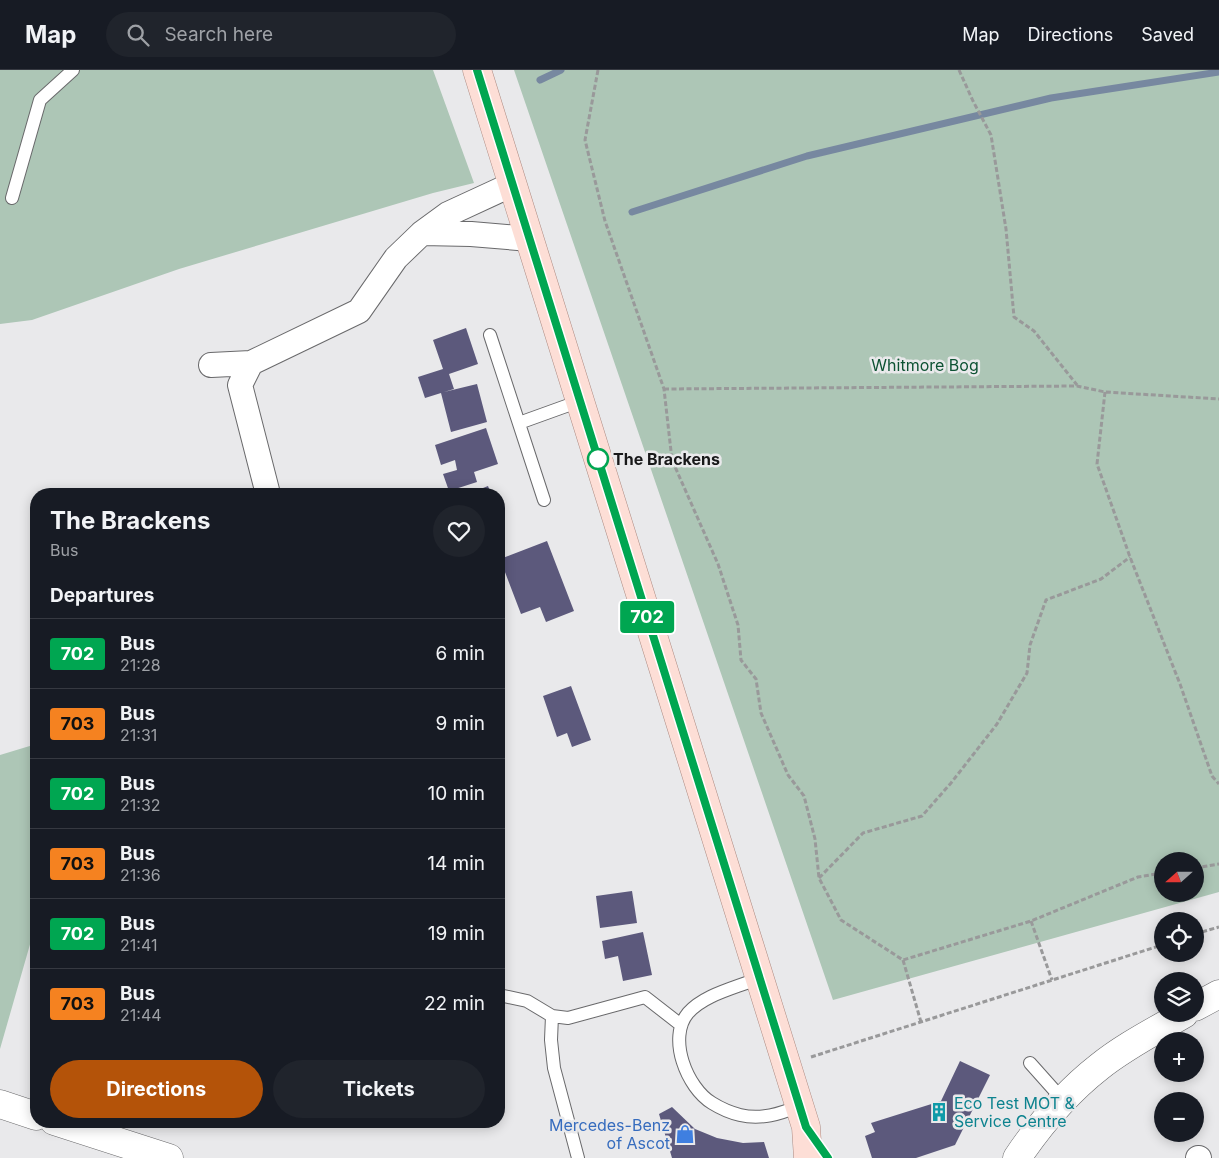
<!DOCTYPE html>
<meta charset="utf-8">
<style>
body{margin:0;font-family:Inter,sans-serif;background:#20242c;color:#f1f3f6;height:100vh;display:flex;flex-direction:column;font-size:19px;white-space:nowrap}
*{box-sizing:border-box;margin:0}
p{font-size:16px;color:#9ea1a6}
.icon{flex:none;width:28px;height:28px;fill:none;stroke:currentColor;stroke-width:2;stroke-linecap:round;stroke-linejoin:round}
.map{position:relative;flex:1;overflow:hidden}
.drawer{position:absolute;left:30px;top:418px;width:475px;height:640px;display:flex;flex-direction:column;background:#171b24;border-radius:20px;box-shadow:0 2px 12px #0003}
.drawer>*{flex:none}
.badge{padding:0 10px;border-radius:4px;font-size:18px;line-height:32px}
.needle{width:32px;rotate:249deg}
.buttons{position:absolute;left:1154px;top:782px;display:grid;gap:10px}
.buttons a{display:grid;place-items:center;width:50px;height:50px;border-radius:50%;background:#171b24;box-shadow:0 2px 12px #0003;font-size:25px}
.map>.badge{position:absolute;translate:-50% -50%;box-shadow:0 0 0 2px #fff}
h2{padding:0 20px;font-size:19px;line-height:45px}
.round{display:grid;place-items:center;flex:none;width:52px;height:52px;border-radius:26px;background:#20242c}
.summary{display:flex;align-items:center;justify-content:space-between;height:85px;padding:0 20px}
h1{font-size:24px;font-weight:700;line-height:38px}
.cta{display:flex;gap:10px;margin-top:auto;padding:10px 20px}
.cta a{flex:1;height:58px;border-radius:30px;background:#b45309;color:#fff;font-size:20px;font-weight:700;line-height:58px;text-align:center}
.cta a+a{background:#20242c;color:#f1f3f6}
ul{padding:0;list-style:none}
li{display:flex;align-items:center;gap:15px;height:70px;padding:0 20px;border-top:1px solid #363941}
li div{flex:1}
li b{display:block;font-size:19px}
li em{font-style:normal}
li .badge{min-width:55px;font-weight:700;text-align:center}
header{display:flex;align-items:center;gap:30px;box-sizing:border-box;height:70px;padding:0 25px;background:#171b24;border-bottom:1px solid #363941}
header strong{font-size:24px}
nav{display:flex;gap:28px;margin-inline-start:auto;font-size:18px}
.search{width:350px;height:45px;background:#20242c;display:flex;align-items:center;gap:12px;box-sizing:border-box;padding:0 18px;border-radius:28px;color:#9ea1a6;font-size:19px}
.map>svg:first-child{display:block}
.green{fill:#adc6b6;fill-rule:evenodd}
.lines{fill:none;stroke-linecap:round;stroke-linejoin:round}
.stream{stroke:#7788a0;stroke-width:7}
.building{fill:#5c597c}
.service-casing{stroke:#69696b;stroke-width:14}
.minor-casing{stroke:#69696b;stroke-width:26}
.tertiary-casing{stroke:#69696b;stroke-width:29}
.secondary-casing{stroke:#69696b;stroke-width:29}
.primary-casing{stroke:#ac8a82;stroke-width:29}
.path{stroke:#99999a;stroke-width:3;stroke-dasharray:5 2.5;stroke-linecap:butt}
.service{stroke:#fff;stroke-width:12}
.minor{stroke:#fff;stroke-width:24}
.tertiary{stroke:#fff;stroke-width:28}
.secondary{stroke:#fff;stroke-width:28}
.primary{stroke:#fdded6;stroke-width:28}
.line-casing{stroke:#fff;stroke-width:11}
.line{stroke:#00a651;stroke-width:8}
.stop-dot{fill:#fff;stroke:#00a651;stroke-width:2.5}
.labels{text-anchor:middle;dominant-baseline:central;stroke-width:5;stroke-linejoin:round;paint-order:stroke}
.park-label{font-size:16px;fill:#0d5233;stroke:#e9e9eb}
.stop-label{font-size:16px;font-weight:bold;fill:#181819;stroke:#e9e9eb;text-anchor:start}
.culture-label{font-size:16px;fill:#0d838f;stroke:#e9e9eb;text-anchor:start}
.shop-label{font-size:16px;fill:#366cbe;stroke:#e9e9eb;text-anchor:end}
</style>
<header>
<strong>Map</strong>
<div class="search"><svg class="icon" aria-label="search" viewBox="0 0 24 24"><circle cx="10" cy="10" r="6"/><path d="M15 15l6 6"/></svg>Search here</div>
<nav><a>Map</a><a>Directions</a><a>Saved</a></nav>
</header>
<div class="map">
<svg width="1219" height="1088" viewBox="0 0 1219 1088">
<rect width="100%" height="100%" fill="#e9e9eb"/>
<path class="green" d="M0 0H433L474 113 433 123 179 199 32 250 0 254Z
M514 0H1219V822L833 930ZM1162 791H1195V824H1162Z
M33 675 36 723 35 857 0 979V685Z"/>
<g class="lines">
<path class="stream" d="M540 10 561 0
M632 142 807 86 1051 28 1219 2"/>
</g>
<path class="building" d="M466 258 478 294 449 304 454 319 444 322 477 314 487 352 451 362 441 323 425 328 418 307 443 299 433 270Z
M486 358 498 394 474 402 477 412 449 421 443 404 457 400 455 390 441 395 435 375Z
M488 416 491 424H468Z
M547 471 574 541 546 552 540 537 521 544 500 489Z
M571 616 591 670 572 677 567 663 557 667 543 626Z
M632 821 637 853 600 858 596 826Z
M643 862 652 905 623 911 618 886 605 889 602 871Z
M960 991 990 1005 955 1075 916 1088H872L865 1066 875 1062 871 1053 941 1031Z
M672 1037 695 1059 717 1068 743 1073 764 1072 769 1088H672L659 1044Z"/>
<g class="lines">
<g class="service-casing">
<path id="service" d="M12 128 40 30 73 0
M490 265 544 430
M519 353 580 331
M759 908C736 918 705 924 688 943 667 968 687 1018 712 1033 720 1038 732 1043 740 1045 761 1050 780 1044 799 1036
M499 925 527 931 552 946 568 948 645 927 681 955
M552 946 551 970 554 998 578 1088
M1030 993 1063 1030"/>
</g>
<g class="minor-casing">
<path id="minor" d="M422 163 471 164 530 169
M211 295 251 293
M268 424 240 315 251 293 359 241 396 188 422 163 448 144 513 114
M1198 1088H1199"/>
</g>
<g class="tertiary-casing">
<path id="tertiary" d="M0 1034 36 1046
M54 1051 169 1088"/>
</g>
<g class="secondary-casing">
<path id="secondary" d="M1195 937 1219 924
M1017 1088C1040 1054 1067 1022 1099 997 1125 976 1155 961 1184 944"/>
</g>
<g class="primary-casing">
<path id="primary" d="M477 0 806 1057 808 1088"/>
</g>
<path class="path" d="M598 0 585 70 605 151 664 319 672 390 718 494 738 555 741 590 756 609 761 643 788 705 804 726 815 769 819 808 841 850 903 890 1031 851 1138 807 1162 803
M959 0 973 31 991 65 1006 159 1014 247 1034 261 1077 315
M664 319 1077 316 1105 322 1219 329
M1105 322 1097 394 1130 487 1180 614 1212 706 1219 714
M1195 798 1219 794
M819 808 863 763 922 746 951 713 997 654 1027 603 1030 575 1046 530 1101 509 1130 487
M1031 851 1052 910
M1195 864 1219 857
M903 890 921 952
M811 987 1162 875"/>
<use href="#service" class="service"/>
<use href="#minor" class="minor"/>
<use href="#tertiary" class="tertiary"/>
<use href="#secondary" class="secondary"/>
<use href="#primary" class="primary"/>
</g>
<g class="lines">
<g class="line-casing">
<path id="line" d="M477 0 806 1057 828 1088"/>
</g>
<use href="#line" class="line"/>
</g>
<defs>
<g id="building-bare" transform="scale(1.5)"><path d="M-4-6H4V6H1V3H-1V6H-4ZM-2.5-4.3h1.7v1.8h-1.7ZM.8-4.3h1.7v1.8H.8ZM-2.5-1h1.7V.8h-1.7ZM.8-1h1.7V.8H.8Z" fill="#0f9aa8" stroke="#e9e9eb" stroke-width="2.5" paint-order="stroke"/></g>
<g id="shop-bare" transform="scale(1.5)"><path d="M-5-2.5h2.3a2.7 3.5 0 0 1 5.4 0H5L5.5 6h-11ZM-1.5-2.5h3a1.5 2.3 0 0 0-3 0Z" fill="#3f7fe0" stroke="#e9e9eb" stroke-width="2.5" paint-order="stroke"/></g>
</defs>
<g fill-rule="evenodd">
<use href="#building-bare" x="939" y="1042"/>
<use href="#shop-bare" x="685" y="1064"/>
</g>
<circle class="stop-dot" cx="598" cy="389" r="10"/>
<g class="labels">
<g class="park-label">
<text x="925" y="295">Whitmore Bog</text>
</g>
<g class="stop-label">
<text x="613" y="389">The Brackens</text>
</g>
<g class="culture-label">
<text x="954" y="1033">Eco Test MOT &amp;<tspan x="954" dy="18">Service Centre</tspan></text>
</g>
<g class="shop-label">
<text x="670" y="1055">Mercedes-Benz<tspan x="670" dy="18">of Ascot</tspan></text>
</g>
</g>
</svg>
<div class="buttons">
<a><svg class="needle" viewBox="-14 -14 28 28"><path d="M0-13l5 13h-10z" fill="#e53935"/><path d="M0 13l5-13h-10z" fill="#9ea1a6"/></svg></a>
<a><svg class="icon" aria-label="locate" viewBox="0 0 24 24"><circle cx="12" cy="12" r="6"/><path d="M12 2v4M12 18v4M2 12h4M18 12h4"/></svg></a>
<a><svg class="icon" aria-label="layers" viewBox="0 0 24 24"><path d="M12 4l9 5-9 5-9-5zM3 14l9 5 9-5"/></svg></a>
<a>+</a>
<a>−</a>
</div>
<b class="badge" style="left:647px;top:547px;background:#00a651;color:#fff">702</b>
<section class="drawer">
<div class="summary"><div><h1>The Brackens</h1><p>Bus</p></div><a class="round"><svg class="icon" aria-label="heart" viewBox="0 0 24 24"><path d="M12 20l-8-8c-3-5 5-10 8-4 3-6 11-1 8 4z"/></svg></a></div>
<h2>Departures</h2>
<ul>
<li><span class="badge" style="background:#00a651;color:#fff">702</span><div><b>Bus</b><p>21:28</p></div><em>6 min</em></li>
<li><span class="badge" style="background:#f58220;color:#111">703</span><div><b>Bus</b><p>21:31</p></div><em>9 min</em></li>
<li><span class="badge" style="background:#00a651;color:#fff">702</span><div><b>Bus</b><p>21:32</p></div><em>10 min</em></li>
<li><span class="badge" style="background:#f58220;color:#111">703</span><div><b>Bus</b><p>21:36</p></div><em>14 min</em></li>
<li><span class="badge" style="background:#00a651;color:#fff">702</span><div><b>Bus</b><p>21:41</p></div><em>19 min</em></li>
<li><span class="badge" style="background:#f58220;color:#111">703</span><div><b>Bus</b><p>21:44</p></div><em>22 min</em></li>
</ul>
<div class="cta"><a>Directions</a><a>Tickets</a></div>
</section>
</div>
